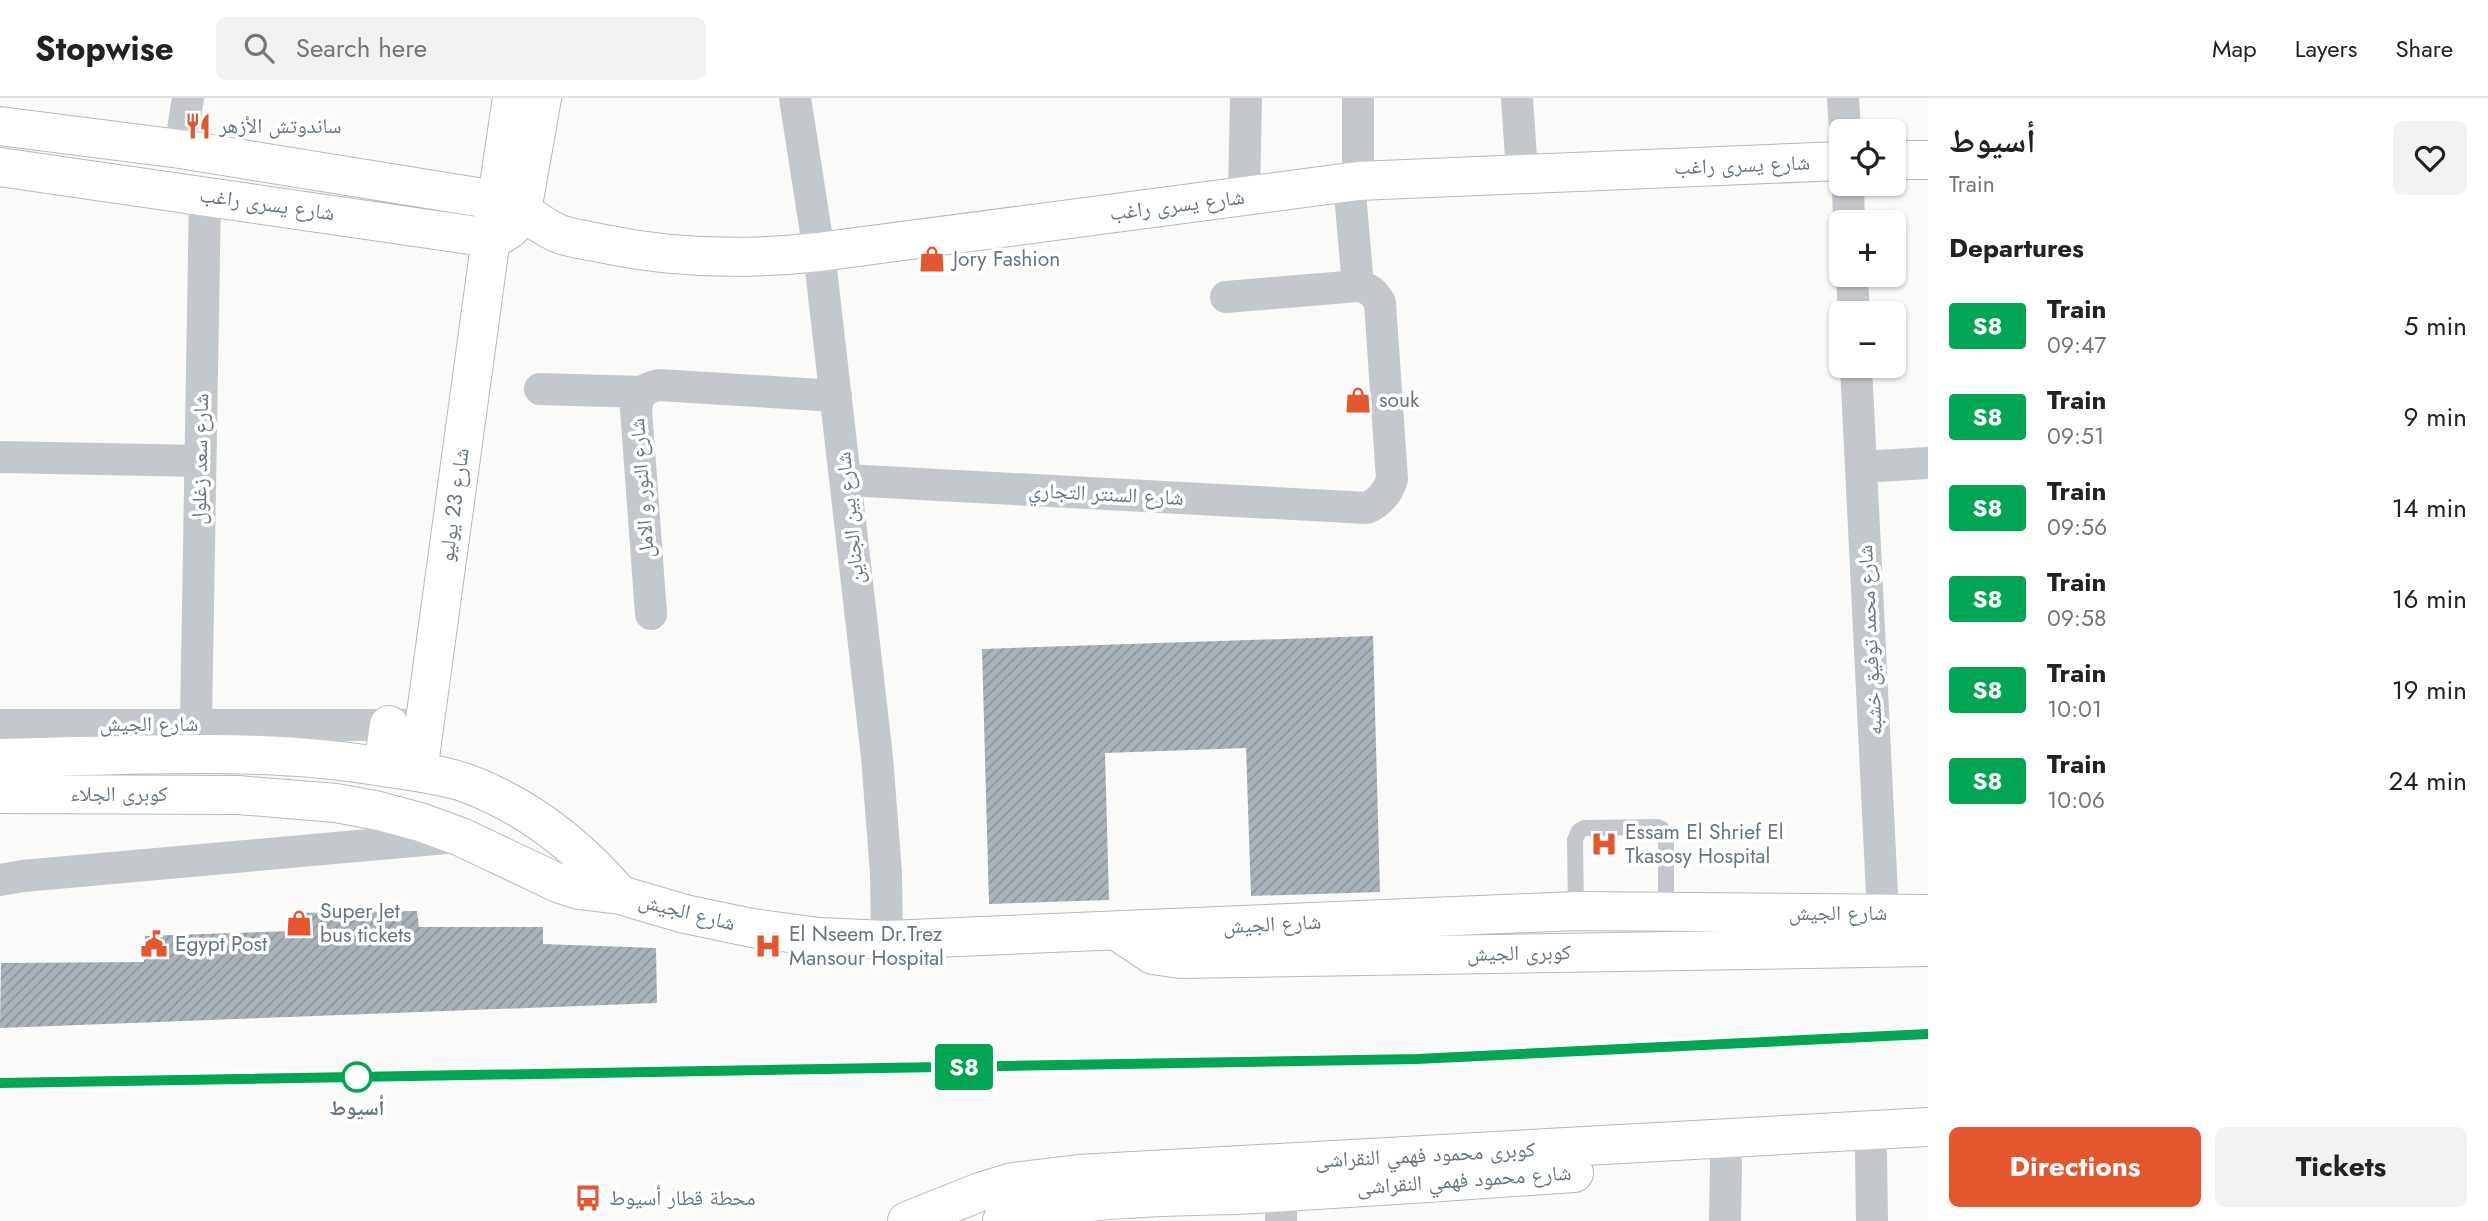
<!DOCTYPE html>
<meta charset="utf-8">
<style>
body{margin:0;font-family:Jost,"Noto Naskh Arabic",sans-serif;background:#f2f2f2;color:#222;height:100vh;display:flex;flex-direction:column;font-size:26px;white-space:nowrap}
*{box-sizing:border-box;margin:0}
p{font-size:23px;color:#767676}
.icon{flex:none;width:38px;height:38px;fill:none;stroke:currentColor;stroke-width:2;stroke-linecap:round;stroke-linejoin:round}
.map{position:relative;flex:1;overflow:hidden}
.side{display:flex;flex-direction:column;background:#fff;width:560px}
.side>*{flex:none}
.badge{padding:0 14px;border-radius:5px;font-size:24px;line-height:46px}
.tools{position:absolute;left:1829px;top:21px;display:grid;gap:14px}
.tools a{display:grid;place-items:center;width:77px;height:77px;border-radius:10px;background:#fff;box-shadow:0 2px 5px #0004;font-size:35px}
.map>.badge{position:absolute;translate:-50% -50%;box-shadow:0 0 0 4px #fff}
h2{padding:0 21px;font-size:26px;line-height:63px}
.round{display:grid;place-items:center;flex:none;width:74px;height:74px;border-radius:10px;background:#f2f2f2}
.head{display:flex;align-items:center;justify-content:space-between;height:119px;padding:0 21px}
h1{font-size:33px;font-weight:700;line-height:52px}
.action{display:flex;gap:14px;margin-top:auto;padding:14px 21px}
.action a{flex:1;height:80px;border-radius:10px;background:#e4572e;color:#fff;font-size:28px;font-weight:700;line-height:80px;text-align:center}
.action a+a{background:#f2f2f2;color:#222}
ul{padding:0;list-style:none}
li{display:flex;align-items:center;gap:21px;height:91px;padding:0 21px}
li div{flex:1}
li b{display:block;font-size:26px}
li em{font-style:normal}
li .badge{min-width:77px;font-weight:700;text-align:center}
header{display:flex;align-items:center;gap:42px;box-sizing:border-box;height:98px;padding:0 35px;background:#fff;border-bottom:2px solid #e0e0e0}
header strong{font-size:33px}
nav{display:flex;gap:38px;margin-inline-start:auto;font-size:24px}
.search{width:490px;height:63px;background:#f2f2f2;display:flex;align-items:center;gap:18px;box-sizing:border-box;padding:0 24px;border-radius:10px;color:#767676;font-size:26px}
main{display:flex;flex:1;min-height:0}
.map>svg:first-child{display:block}
.building{fill:url(#building-hatch)}
.lines{fill:none;stroke-linecap:round;stroke-linejoin:round}
.secondary-casing{stroke:#b3babf;stroke-width:40}
.lane{stroke:#c3c8cc;stroke-width:16}
.street{stroke:#c3c8cc;stroke-width:32}
.secondary{stroke:#fff;stroke-width:38}
.rail{stroke:#a2aab0;stroke-width:5;stroke-dasharray:10 5;stroke-linecap:butt}
.line-casing{stroke:#fff;stroke-width:16}
.line{stroke:#00a651;stroke-width:10}
.stop-dot{fill:#fff;stroke:#00a651;stroke-width:3.5}
.labels{text-anchor:middle;dominant-baseline:central;stroke-width:7;stroke-linejoin:round;paint-order:stroke}
.poi-label{font-size:21px;fill:#657683;stroke:#fff;text-anchor:start}
.street-label{font-size:21px;fill:#657683;stroke:#fff}
.stop-label{font-size:21px;font-weight:bold;fill:#657683;stroke:#fff}
</style>
<header>
<strong>Stopwise</strong>
<div class="search"><svg class="icon" aria-label="search" viewBox="0 0 24 24"><circle cx="10" cy="10" r="6"/><path d="M15 15l6 6"/></svg>Search here</div>
<nav><a>Map</a><a>Layers</a><a>Share</a></nav>
</header>
<main>
<div class="map">
<svg width="1928" height="1123" viewBox="0 0 1928 1123">
<defs>
<pattern id="building-hatch" width="6" height="6" patternUnits="userSpaceOnUse" patternTransform="scale(1.75)"><rect width="6" height="6" fill="#aab3b9"/><path d="M-1 1l2-2M0 6l6-6M5 7l2-2" fill="none" stroke="#8e969c"/></pattern>
</defs>
<rect width="100%" height="100%" fill="#fafaf8"/>
<path class="building" d="M1373 538 1380 794 1251 798 1246 650 1105 655 1109 802 989 806 982 551Z
M417 813 419 829H543V846L656 850 657 905 0 930 1 865 144 864 145 838 291 833 293 815Z"/>
<g class="lines">
<g class="secondary-casing">
<path id="secondary" d="M0 28 180 51 502 103C524 111 540 129 562 137 576 141 591 143 605 146 677 161 746 162 819 154L1358 83 1841 63
M1894 62H1928
M0 69 491 140C507 136 516 128 522 113L542 0
M0 660C127 658 257 648 383 669 410 673 440 676 466 685 528 708 578 748 620 797
M383 669 389 627
M418 674 491 140 512 0
M0 696 238 697 336 705 379 713 420 724 461 739 560 786 579 792 620 797 685 816 752 830 819 839 887 842 1576 813 1928 816
M1117 833 1153 857 1180 861 1928 849
M907 1123 980 1094 1013 1084 1079 1076 1928 1029
M1002 1123C1077 1096 1175 1100 1255 1096 1361 1090 1468 1082 1574 1075"/>
</g>
<path class="lane" d="M1576 813 1575 742 1579 733 1584 730 1657 729 1662 731 1666 740V814"/>
<path class="street" d="M795 0 819 154 877 659 886 775 887 842
M1517 0 1522 75
M1843 0 1845 33
M180 51 188 0
M1358 83V0
M1349 84 1358 188
M1848 86 1849 124
M1244 98 1246 0
M1852 177 1854 215
M1856 268 1883 816
M540 291 642 294
M0 359 200 363
M1861 369 1928 365
M846 382 1367 410C1380 404 1388 395 1392 381L1380 205C1375 195 1369 190 1358 188L1226 199
M651 516 636 311C638 296 644 290 659 287L836 298
M196 626 205 97
M0 627H412
M0 782 23 778 458 739
M1871 1056 1872 1123
M1281 1094V1123
M1725 1123 1726 1065"/>
<use href="#secondary" class="secondary"/>
<path class="rail" d="M0 985 1417 961 1928 936"/>
</g>
<g class="lines">
<g class="line-casing">
<path id="line" d="M0 985 1417 961 1928 936"/>
</g>
<use href="#line" class="line"/>
</g>
<defs>
<g id="restaurant-bare" transform="scale(2.1)"><path d="M-5-6h1v4h1v-4h1v4h1v-4h1v5L-1.5 .5V6h-2V.5L-5-1ZM5-6V6H3V1.5H1.5Q1.5-4 5-6Z" fill="#e4572e" stroke="#fff" stroke-width="2.5" paint-order="stroke"/></g>
<g id="shop-bare" transform="scale(2.1)"><path d="M-5-2.5h2.3a2.7 3.5 0 0 1 5.4 0H5L5.5 6h-11ZM-1.5-2.5h3a1.5 2.3 0 0 0-3 0Z" fill="#e4572e" stroke="#fff" stroke-width="2.5" paint-order="stroke"/></g>
<g id="hospital-bare" transform="scale(2.1)"><path d="M-5-5h3v3.5h4V-5h3V5h-3V1.5h-4V5h-3Z" fill="#e4572e" stroke="#fff" stroke-width="2.5" paint-order="stroke"/></g>
<g id="civic-bare" transform="scale(2.1)"><path d="M-.6-6.5H3V-4.5H.6V-3L4-1V1h2V6H-6V1h2V-1L-.6-3ZM-1.2 2.5V6h2.4V2.5Z" fill="#e4572e" stroke="#fff" stroke-width="2.5" paint-order="stroke"/></g>
<g id="bus-bare" transform="scale(2.1)"><path d="M-5-6H5V4H4V6H2V4H-2V6H-4V4H-5ZM-3.5-4V0h7V-4ZM-3.5 1.2v1.5H-2V1.2ZM2 1.2v1.5H3.5V1.2Z" fill="#e4572e" stroke="#fff" stroke-width="2.5" paint-order="stroke"/></g>
</defs>
<g fill-rule="evenodd">
<use href="#restaurant-bare" x="198" y="28"/>
<use href="#shop-bare" x="932" y="161"/>
<use href="#shop-bare" x="1358" y="302"/>
<use href="#hospital-bare" x="1604" y="746"/>
<use href="#shop-bare" x="299" y="825"/>
<use href="#civic-bare" x="154" y="846"/>
<use href="#hospital-bare" x="768" y="848"/>
<use href="#bus-bare" x="588" y="1100"/>
</g>
<circle class="stop-dot" cx="357" cy="979" r="14"/>
<g class="labels">
<g class="poi-label">
<text x="219" y="28">ساندوتش الأزهر</text>
<text x="953" y="161">Jory Fashion</text>
<text x="1379" y="302">souk</text>
<text x="1625" y="734">Essam El Shrief El<tspan x="1625" dy="24">Tkasosy Hospital</tspan></text>
<text x="320" y="813">Super Jet<tspan x="320" dy="24">bus tickets</tspan></text>
<text x="789" y="836">El Nseem Dr.Trez<tspan x="789" dy="24">Mansour Hospital</tspan></text>
<text x="175" y="846">Egypt Post</text>
<text x="609" y="1100">محطة قطار أسيوط</text>
</g>
<g class="street-label">
<text transform="translate(1742 67) rotate(-2)">شارع يسرى راغب</text>
<text transform="translate(267 106) rotate(8)">شارع يسرى راغب</text>
<text transform="translate(1177 107) rotate(-7)">شارع يسرى راغب</text>
<text transform="translate(200 361) rotate(-89)">شارع سعد زغلول</text>
<text transform="translate(642 390) rotate(-94)">شارع النور و الامل</text>
<text transform="translate(1106 396) rotate(3)">شارع السنتر التجاري</text>
<text transform="translate(454 407) rotate(-82)">شارع 23 يوليو</text>
<text transform="translate(850 420) rotate(-96)">شارع بين الجناين</text>
<text transform="translate(1870 542) rotate(-93)">شارع محمد توفيق خشبه</text>
<text x="149" y="626">شارع الجيش</text>
<text x="119" y="696">كوبرى الجلاء</text>
<text transform="translate(687 814) rotate(14)">شارع الجيش</text>
<text x="1838" y="815">شارع الجيش</text>
<text transform="translate(1272 826) rotate(-3)">شارع الجيش</text>
<text transform="translate(1519 855) rotate(-1)">كوبرى الجيش</text>
<text transform="translate(1425 1057) rotate(-3)">كوبرى محمود فهمي النقراشى</text>
<text transform="translate(1464 1082) rotate(-4)">شارع محمود فهمي النقراشى</text>
</g>
<g class="stop-label">
<text x="357" y="1010">أسيوط</text>
</g>
</g>
</svg>
<div class="tools">
<a><svg class="icon" aria-label="locate" viewBox="0 0 24 24"><circle cx="12" cy="12" r="6"/><path d="M12 2v4M12 18v4M2 12h4M18 12h4"/></svg></a>
<a>+</a>
<a>−</a>
</div>
<b class="badge" style="left:964px;top:969px;background:#00a651;color:#fff">S8</b>
</div>
<section class="side">
<div class="head"><div><h1>أسيوط</h1><p>Train</p></div><a class="round"><svg class="icon" aria-label="heart" viewBox="0 0 24 24"><path d="M12 20l-8-8c-3-5 5-10 8-4 3-6 11-1 8 4z"/></svg></a></div>
<h2>Departures</h2>
<ul>
<li><span class="badge" style="background:#00a651;color:#fff">S8</span><div><b>Train</b><p>09:47</p></div><em>5 min</em></li>
<li><span class="badge" style="background:#00a651;color:#fff">S8</span><div><b>Train</b><p>09:51</p></div><em>9 min</em></li>
<li><span class="badge" style="background:#00a651;color:#fff">S8</span><div><b>Train</b><p>09:56</p></div><em>14 min</em></li>
<li><span class="badge" style="background:#00a651;color:#fff">S8</span><div><b>Train</b><p>09:58</p></div><em>16 min</em></li>
<li><span class="badge" style="background:#00a651;color:#fff">S8</span><div><b>Train</b><p>10:01</p></div><em>19 min</em></li>
<li><span class="badge" style="background:#00a651;color:#fff">S8</span><div><b>Train</b><p>10:06</p></div><em>24 min</em></li>
</ul>
<div class="action"><a>Directions</a><a>Tickets</a></div>
</section>
</main>
